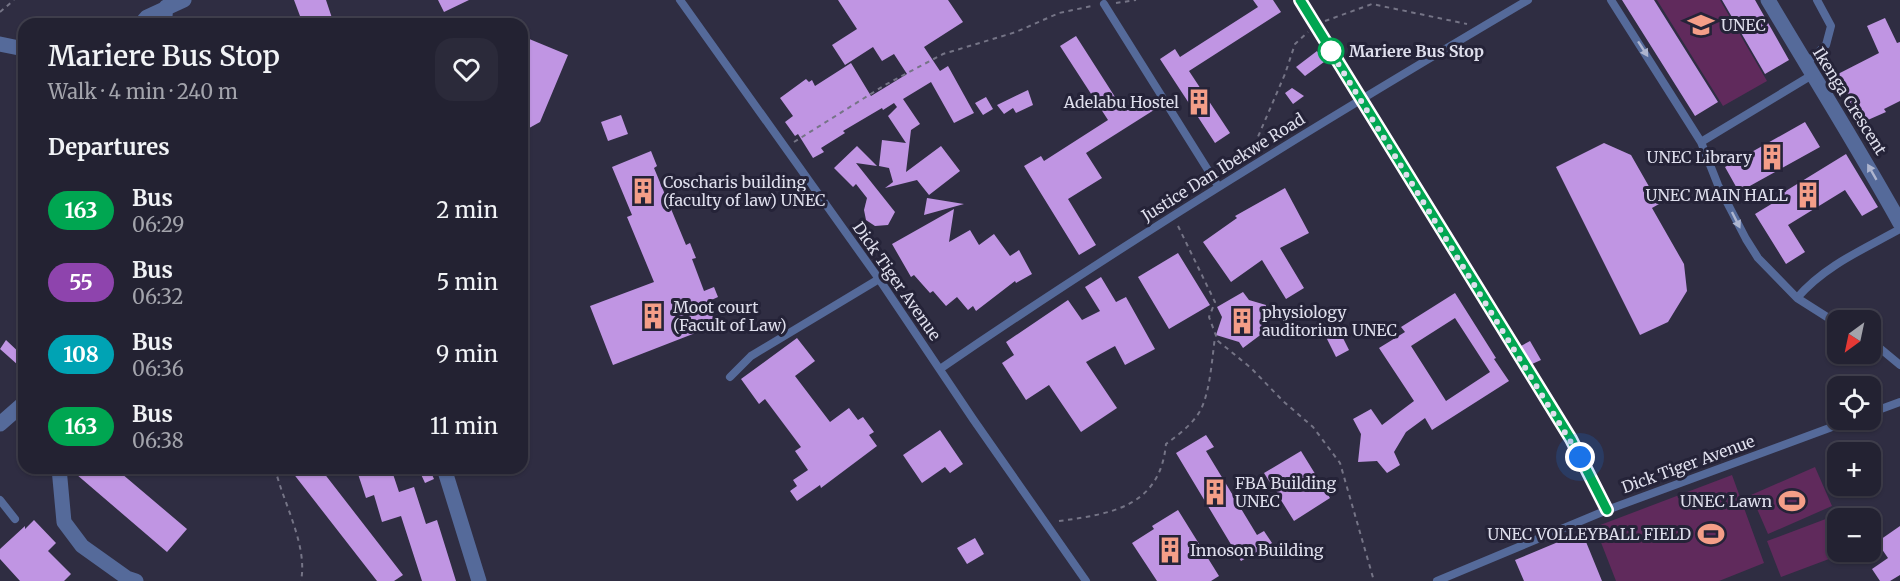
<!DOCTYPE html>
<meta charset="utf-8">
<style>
body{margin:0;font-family:Merriweather,serif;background:#2b2a3a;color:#f1f3f6;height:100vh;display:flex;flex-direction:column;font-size:22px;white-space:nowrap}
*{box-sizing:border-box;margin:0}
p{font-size:20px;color:#a3a4ac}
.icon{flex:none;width:33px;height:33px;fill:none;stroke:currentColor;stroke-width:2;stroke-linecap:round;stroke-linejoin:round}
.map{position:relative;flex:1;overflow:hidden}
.sheet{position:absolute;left:18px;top:18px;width:510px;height:456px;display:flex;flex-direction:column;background:#232232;border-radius:18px;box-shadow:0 2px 4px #0004,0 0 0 2px #403f4d}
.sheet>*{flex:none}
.badge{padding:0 12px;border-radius:20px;font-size:21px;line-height:39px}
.needle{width:39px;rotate:213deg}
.tools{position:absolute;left:1827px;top:310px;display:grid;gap:12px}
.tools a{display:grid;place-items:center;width:54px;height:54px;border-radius:12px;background:#232232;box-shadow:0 2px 4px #0004,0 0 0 2px #403f4d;font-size:30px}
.you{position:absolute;width:30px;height:30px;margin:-15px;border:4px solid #fff;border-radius:50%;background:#1a73e8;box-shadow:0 0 0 9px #1a73e833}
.map>.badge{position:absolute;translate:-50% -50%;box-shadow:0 0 0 3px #fff}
h2{padding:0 30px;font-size:22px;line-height:54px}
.round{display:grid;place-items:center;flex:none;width:63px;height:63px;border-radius:18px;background:#2b2a3a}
.overview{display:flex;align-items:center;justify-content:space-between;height:102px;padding:0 30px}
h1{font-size:28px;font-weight:600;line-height:45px}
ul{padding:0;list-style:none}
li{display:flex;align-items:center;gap:18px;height:72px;padding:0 30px}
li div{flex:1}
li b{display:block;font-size:22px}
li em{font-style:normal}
li .badge{min-width:66px;font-weight:700;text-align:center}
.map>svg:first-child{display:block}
.green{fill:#602a5c}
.building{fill:#c095e3;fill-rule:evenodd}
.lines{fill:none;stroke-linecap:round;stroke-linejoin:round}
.path{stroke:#757486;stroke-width:2;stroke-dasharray:4.5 4.5;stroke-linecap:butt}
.service{stroke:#556a9a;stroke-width:8}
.minor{stroke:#556a9a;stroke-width:15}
.oneway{fill:#aeb5cf}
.line-casing{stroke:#fff;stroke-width:14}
.line{stroke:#00a651;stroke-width:9}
.walk{stroke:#dedeec;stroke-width:6;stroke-dasharray:0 10.8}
.stop-dot{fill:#fff;stroke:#00a651;stroke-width:3}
.labels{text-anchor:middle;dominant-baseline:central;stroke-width:6;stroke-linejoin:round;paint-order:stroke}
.poi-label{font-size:16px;fill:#dedeec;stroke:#252338;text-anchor:start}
.stop-label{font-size:16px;font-weight:bold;fill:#dedeec;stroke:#252338;text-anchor:start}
.street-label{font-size:16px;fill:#dedeec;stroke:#252338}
</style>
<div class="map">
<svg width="1900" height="581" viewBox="0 0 1900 581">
<rect width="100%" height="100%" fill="#2f2d42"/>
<path class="green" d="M1657 0H1720L1767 81 1723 106Z
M1815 467 1832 506 1768 534 1751 495Z
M1732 475 1764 563 1719 581H1616L1595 527Z
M1831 517 1837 533 1838 552 1845 553 1781 577 1767 541Z"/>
<path class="building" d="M294 0H326L334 24H303Z
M438 0H469L444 12Z
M838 0H948L963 22 924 47 940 71 948 66 974 113 954 123 931 82 903 99 920 124 911 130 906 172 941 146 960 171 929 195 917 180 885 188 893 182 889 168 879 166 882 140 906 143 888 116 897 107 894 103 883 110 882 108 843 131 845 133 821 148 824 152 813 158 798 134 795 136 785 122 793 116 780 98 806 79 809 82 812 80 815 86 851 63 871 96 907 74 894 54 882 61 873 47 845 65 832 45 857 29Z
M1253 0H1273L1281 12 1189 71 1230 133 1215 143 1160 59 1175 49 1180 57 1258 7Z
M1622 0H1654L1718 102 1695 116Z
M1722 0H1755L1789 60 1765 74Z
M1885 18 1897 43 1900 42V101L1884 109 1886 112 1861 123 1836 75 1879 53 1867 26Z
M522 36 568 55 540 122 522 132Z
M1076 36 1124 111 1146 97 1154 110 1086 153 1102 178 1068 199 1096 245 1079 255 1024 166 1041 156 1044 161 1108 120 1060 46Z
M1317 51 1324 62 1305 76 1296 67Z
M1292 88 1304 96 1293 104 1285 93Z
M1028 90 1033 105 1016 113 1013 108 1004 114 997 105Z
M986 97 993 109 983 115 975 103Z
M621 115 628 134 608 141 601 122Z
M1805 122 1820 147 1739 192 1725 167Z
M1604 143 1631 155 1659 204 1652 208 1684 264 1687 291 1668 322 1640 335 1556 167Z
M857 146 877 166 856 163 895 212 888 225 875 226 866 220 864 210 867 198 856 184 853 187 834 168Z
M651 151 657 166 654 168 686 245 690 243 696 258 692 259 704 291 714 287 718 297 707 302 716 325 613 365 590 306 654 282 627 217 632 215 612 167Z
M1846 154 1878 207 1862 216 1845 190 1788 225 1805 252 1786 264 1755 214 1778 200 1776 197Z
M1285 188 1309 233 1280 248 1304 288 1286 299 1262 260 1231 282 1203 242 1237 218 1235 216Z
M927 198 964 204 924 215Z
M954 209 949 242 970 230 979 245 994 234 1010 256 1019 250 1032 274 1016 283 1015 281 976 311 973 306 968 310 957 297 946 306 933 291 930 293 914 275 911 277 892 244Z
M1178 253 1210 305 1169 329 1138 277Z
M1101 277 1116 302 1126 297 1155 349 1125 365 1115 346 1086 362 1117 408 1081 432 1049 385 1026 400 1002 363 1014 355 1006 342 1068 300 1082 320 1100 311 1085 287Z
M1243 292 1249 300 1266 305 1262 324 1267 330 1243 348 1239 342 1216 335 1222 317 1217 307Z
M1455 293 1496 358 1494 359 1509 381 1432 430 1425 418 1406 432 1394 452 1400 465 1387 473 1377 461 1358 462 1361 434 1353 419 1371 409 1382 425 1414 401 1379 348 1405 332 1401 327ZM1455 318 1490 372 1446 401 1411 346Z
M1339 330 1349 350 1336 357 1326 337Z
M797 338 815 361 795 376 830 422 849 408 858 420 863 417 874 432 869 435 877 446 821 488 820 485 797 501 790 491 797 486 793 480 808 470 795 451 801 447 765 399 759 404 741 379Z
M6 340 24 357 18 365 0 349Z
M1530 341 1541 360 1532 364 1521 346Z
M940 430 963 464 950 473 945 467 922 483 903 455Z
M1206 435 1214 447 1206 451 1257 535 1264 531 1272 543 1241 561 1176 453Z
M1301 451 1330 498 1294 521 1264 473Z
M69 468H115L187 529 167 552Z
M289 468H320L403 575 394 581H377Z
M378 468H391L399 492 414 487 426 524 437 520 456 581H422L401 516 382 522 374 495 366 498 358 474Z
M418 468H429L434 479 425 483Z
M1178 510 1219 576 1211 581H1157L1132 543 1154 529 1152 526Z
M34 520 56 543 48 551 71 574 64 581H20L0 559V549L25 526V529Z
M1900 526V575L1890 581H1880L1872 569 1888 558 1877 542Z
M1582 532 1602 581H1524L1515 560Z
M975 538 984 554 967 564 957 548Z"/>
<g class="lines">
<path class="path" d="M1116 3 1136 0
M0 12 14 0
M1325 21 1372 4 1467 24
M794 142 885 85 943 54 1016 32 1059 13 1092 6
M1251 153 1285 74 1295 44 1308 32
M1178 226 1215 302 1209 317 1218 341 1251 368 1283 401 1313 427 1340 463 1374 581
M275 468C283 503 308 545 301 581
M1059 521C1111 514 1160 507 1166 444 1178 435 1192 425 1200 411 1210 393 1212 359 1215 337"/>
<path class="service" d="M680 0 879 279 973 419 1086 581
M1300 0 1571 439 1607 510
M1611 0 1701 142 1718 185 1746 239 1758 258 1797 298 1838 324
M1104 4 1218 186
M1805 64 1826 45 1831 26 1817 0
M1701 142 1812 75
M1797 298C1824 266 1864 249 1900 229
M1870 340 1900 365
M940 369C1131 238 1328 118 1528 0
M730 377 751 356 879 279
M1870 413 1900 402
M0 500 15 519
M1437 581 1607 510 1851 420"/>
<path class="minor" d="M1768 0C1812 74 1858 147 1900 223
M141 24 147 17 184 0
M164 24 166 7
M0 44 24 49
M0 424 24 403
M59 468 64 522 82 546 127 578 136 581
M444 468 479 581"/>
</g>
<defs><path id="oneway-solid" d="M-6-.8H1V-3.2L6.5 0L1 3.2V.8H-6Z" transform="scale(1.5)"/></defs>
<g class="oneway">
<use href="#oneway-solid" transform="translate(1643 49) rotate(57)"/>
<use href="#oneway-solid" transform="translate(1872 172) rotate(-120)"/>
<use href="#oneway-solid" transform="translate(1736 220) rotate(63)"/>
</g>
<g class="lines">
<g class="line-casing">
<path id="line" d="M1300 0 1571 439 1607 510"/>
</g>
<use href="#line" class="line"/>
<path class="walk" d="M1331 51 1326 44 1580 457"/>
</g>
<defs>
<g id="school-bare" transform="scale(2.07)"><path d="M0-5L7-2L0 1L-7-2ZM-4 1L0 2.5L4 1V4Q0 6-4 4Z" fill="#f49e88" stroke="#252338" stroke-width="2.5" paint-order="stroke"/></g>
<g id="building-bare" transform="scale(2.07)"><path d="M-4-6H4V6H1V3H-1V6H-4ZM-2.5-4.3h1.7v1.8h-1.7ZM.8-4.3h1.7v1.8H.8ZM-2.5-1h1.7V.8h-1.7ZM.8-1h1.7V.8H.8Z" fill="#f49e88" stroke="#252338" stroke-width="2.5" paint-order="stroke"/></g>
<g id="stadium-bare" transform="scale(2.07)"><path d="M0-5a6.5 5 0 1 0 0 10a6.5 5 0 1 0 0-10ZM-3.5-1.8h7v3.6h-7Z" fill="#f49e88" stroke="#252338" stroke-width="2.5" paint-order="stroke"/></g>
</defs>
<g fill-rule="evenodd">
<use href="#school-bare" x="1701" y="25"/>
<use href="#building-bare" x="1199" y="102"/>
<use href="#building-bare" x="1772" y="157"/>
<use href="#building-bare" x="643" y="191"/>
<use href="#building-bare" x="1808" y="195"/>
<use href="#building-bare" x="653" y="316"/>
<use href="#building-bare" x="1242" y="321"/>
<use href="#building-bare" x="1215" y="492"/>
<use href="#stadium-bare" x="1792" y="501"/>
<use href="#stadium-bare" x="1711" y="534"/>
<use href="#building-bare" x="1170" y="550"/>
</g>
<circle class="stop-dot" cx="1331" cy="51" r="12"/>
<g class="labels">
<g class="poi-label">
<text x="1721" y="25">UNEC</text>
<text x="1179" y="102" text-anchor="end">Adelabu Hostel</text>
<text x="1752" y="157" text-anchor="end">UNEC Library</text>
<text x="663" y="182">Coscharis building<tspan x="663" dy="18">(faculty of law) UNEC</tspan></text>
<text x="1788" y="195" text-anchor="end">UNEC MAIN HALL</text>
<text x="673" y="307">Moot court<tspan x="673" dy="18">(Facult of Law)</tspan></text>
<text x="1262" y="312">physiology<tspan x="1262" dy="18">auditorium UNEC</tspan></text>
<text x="1235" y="483">FBA Building<tspan x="1235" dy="18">UNEC</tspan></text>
<text x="1772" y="501" text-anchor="end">UNEC Lawn</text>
<text x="1691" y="534" text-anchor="end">UNEC VOLLEYBALL FIELD</text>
<text x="1190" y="550">Innoson Building</text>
</g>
<g class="stop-label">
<text x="1349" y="51">Mariere Bus Stop</text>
</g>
<g class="street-label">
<text transform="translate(1850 101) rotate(58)">Ikenga Crescent</text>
<text transform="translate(1223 167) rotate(-32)">Justice Dan Ibekwe Road</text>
<text transform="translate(897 281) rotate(55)">Dick Tiger Avenue</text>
<text transform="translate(1688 464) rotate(-20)">Dick Tiger Avenue</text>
</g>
</g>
</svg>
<div class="tools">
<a><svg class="needle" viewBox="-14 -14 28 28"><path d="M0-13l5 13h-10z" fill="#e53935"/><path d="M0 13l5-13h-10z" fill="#a3a4ac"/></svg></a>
<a><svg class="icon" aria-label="locate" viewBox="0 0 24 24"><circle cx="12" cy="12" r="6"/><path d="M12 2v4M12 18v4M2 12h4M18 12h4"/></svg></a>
<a>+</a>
<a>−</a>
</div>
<div class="you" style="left:1580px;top:457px"></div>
<section class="sheet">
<div class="overview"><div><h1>Mariere Bus Stop</h1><p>Walk · 4 min · 240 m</p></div><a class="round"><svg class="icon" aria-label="heart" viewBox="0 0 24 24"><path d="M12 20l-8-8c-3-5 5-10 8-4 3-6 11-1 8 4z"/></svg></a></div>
<h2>Departures</h2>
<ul>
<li><span class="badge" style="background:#00a651;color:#fff">163</span><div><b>Bus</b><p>06:29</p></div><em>2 min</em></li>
<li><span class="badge" style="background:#8e44ad;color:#fff">55</span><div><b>Bus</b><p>06:32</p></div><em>5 min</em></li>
<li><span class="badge" style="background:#00a3b4;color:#fff">108</span><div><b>Bus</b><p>06:36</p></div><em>9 min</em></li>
<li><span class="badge" style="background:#00a651;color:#fff">163</span><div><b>Bus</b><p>06:38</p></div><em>11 min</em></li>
</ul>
</section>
</div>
